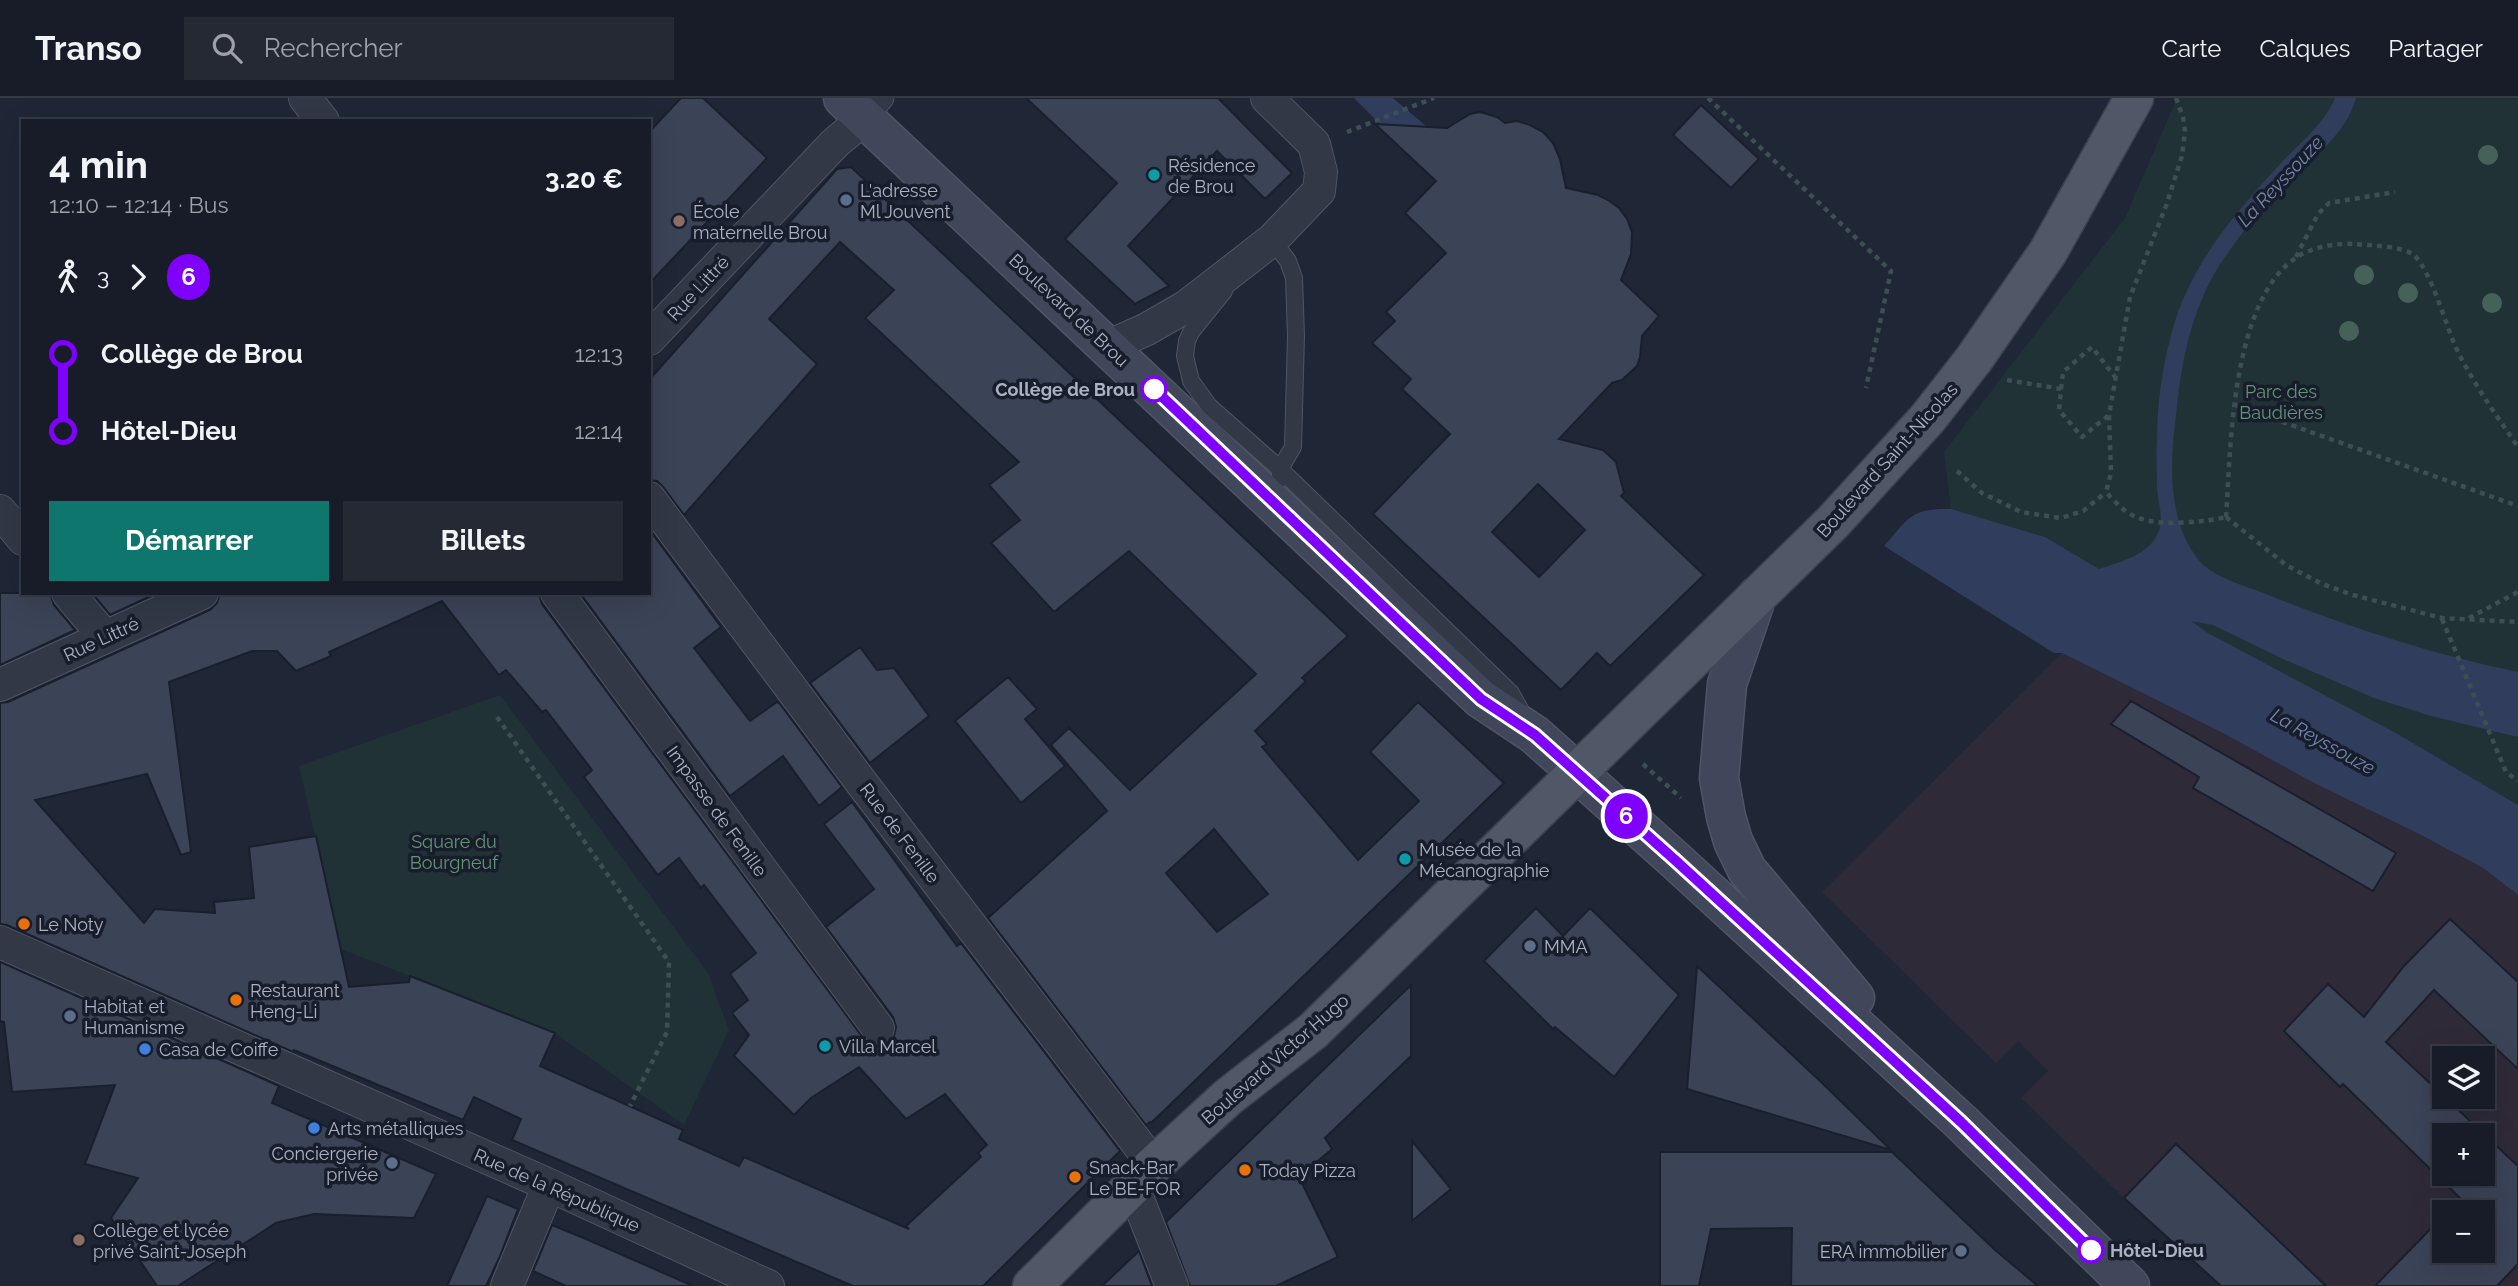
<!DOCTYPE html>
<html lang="fr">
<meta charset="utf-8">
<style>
body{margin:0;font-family:Raleway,sans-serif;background:#242934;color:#f1f3f6;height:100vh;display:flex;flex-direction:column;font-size:26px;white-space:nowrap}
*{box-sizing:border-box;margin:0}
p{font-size:23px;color:#9ea1a8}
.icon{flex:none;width:38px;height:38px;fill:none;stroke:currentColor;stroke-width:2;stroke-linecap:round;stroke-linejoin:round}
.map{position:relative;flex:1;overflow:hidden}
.side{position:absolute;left:21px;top:21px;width:630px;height:476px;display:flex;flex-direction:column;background:#171c28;border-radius:0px;box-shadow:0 7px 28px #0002,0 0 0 2px #363a45}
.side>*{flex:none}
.badge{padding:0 14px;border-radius:23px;font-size:24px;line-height:46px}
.fabs{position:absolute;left:2432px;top:948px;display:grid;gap:14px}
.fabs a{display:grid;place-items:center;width:63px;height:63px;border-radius:0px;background:#171c28;box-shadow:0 7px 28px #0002,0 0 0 2px #363a45;font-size:35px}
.map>.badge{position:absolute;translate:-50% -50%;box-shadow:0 0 0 4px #fff}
.legs{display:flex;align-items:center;gap:10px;height:77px;padding:0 28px;font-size:23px}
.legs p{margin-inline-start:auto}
.overview{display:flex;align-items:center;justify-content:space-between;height:119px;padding:0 28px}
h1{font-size:38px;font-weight:700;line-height:52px}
.cta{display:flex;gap:14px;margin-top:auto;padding:14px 28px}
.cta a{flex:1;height:80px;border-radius:0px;background:#0f766e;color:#fff;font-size:28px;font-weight:700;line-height:80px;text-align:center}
.cta a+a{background:#242934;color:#f1f3f6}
ul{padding:0 28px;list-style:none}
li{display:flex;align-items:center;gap:24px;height:77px;font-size:26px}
li i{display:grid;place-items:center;width:10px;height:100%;margin:0 9px;background:currentColor}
li i::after{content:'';width:18px;height:18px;margin:-9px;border:5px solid;border-radius:50%;background:#171c28}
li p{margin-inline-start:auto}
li:first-child i{background:linear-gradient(#0000 50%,currentColor 0)}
li:last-child i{background:linear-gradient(currentColor 50%,#0000 0)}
header{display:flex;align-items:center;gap:42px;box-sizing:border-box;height:98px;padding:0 35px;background:#171c28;border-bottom:2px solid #363a45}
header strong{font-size:33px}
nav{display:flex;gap:38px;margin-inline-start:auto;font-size:24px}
.search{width:490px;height:63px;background:#242934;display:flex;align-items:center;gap:18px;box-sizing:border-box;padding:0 24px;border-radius:0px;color:#9ea1a8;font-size:26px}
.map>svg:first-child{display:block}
.medical{fill:#2e2a38;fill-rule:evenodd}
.green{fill:#213237}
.water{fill:#303d5c}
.building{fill:#3b4357;stroke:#1a1f2d;stroke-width:2;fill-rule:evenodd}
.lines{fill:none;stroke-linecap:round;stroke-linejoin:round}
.service-casing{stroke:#505565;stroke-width:18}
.pedestrian-casing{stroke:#505565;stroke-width:25}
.minor-casing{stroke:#505565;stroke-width:34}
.secondary-casing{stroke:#505565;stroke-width:41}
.primary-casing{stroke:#3c4150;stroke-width:41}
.path{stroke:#3e4f54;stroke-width:4.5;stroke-dasharray:5 5;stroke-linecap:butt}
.service{stroke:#323846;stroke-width:16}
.pedestrian{stroke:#323846;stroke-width:23}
.minor{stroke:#323846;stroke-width:32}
.secondary{stroke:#40475a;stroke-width:38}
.primary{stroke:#505767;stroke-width:38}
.primary-bridge-casing{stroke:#3c4150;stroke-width:41;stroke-linecap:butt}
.primary-bridge{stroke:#505767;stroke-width:38}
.tree{fill:#456259}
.line-1-casing{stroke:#fff;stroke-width:16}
.line-1{stroke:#8000ff;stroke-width:10}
.culture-dot{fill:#0f9aa8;stroke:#181d2b;stroke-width:2.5}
.service-dot{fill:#5c6f8a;stroke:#181d2b;stroke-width:2.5}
.education-dot{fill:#8d6e63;stroke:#181d2b;stroke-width:2.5}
.stop-1-dot{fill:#fff;stroke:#8000ff;stroke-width:3.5}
.food-dot{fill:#e8710a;stroke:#181d2b;stroke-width:2.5}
.shop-dot{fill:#3f7fe0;stroke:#181d2b;stroke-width:2.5}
.labels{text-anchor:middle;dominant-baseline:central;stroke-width:7;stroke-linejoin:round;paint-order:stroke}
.poi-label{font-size:18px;fill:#acb2c4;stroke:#181d2b;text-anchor:start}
.street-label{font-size:18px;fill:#acb2c4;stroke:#181d2b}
.stop-label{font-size:18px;font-weight:bold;fill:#acb2c4;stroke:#181d2b;text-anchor:end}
.park-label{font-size:18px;fill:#649475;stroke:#181d2b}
.water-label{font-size:19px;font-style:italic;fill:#7485ad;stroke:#181d2b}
</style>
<header>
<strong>Transo</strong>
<div class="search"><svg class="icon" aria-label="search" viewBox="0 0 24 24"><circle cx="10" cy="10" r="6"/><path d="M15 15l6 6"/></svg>Rechercher</div>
<nav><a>Carte</a><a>Calques</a><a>Partager</a></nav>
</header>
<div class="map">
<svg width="2518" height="1188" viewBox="0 0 2518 1188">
<rect width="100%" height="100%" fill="#1f2636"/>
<path class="medical" d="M2062 555 2221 634 2312 684 2419 736 2483 770 2518 797V1188H2221L2124 1100 2021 1000 2048 973 2018 943 1996 965 1822 794ZM2445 961H2483V999H2445ZM2445 1038H2483V1076H2445ZM2445 1115H2483V1153H2445Z"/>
<path class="green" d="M2177 0H2518V707L2396 635 2208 535 2045 439 1951 411 1944 354 2125 120Z
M500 597 708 875 729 932 684 1027 555 935 341 851 299 668Z"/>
<path class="water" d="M1354 0H1393L1427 29 1382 28Z
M2335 0H2356C2345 40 2304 67 2276 96 2259 114 2243 133 2229 153 2193 203 2182 257 2176 317 2170 363 2167 420 2197 460 2212 480 2244 487 2266 496 2348 529 2432 556 2518 574V639L2431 618 2374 600 2283 561 2213 527 2191 523 2208 535 2396 635 2518 707V797L2483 770 2419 736 2312 684 2221 634 2062 555H2054L1884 448C1909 420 1910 410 1951 411L2045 439 2099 471C2119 464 2147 458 2157 437 2165 422 2158 406 2157 390 2157 374 2156 358 2157 342 2157 308 2162 271 2171 237 2189 168 2234 116 2281 65 2299 46 2325 25 2335 0Z"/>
<path class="building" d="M681 0H703L767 60 649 186V34Z
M1026 0H1218L1292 75 1265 101 1217 53 1128 148 1169 188 1135 206 1065 141 1117 85Z
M1701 7 1759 61 1731 90 1673 37Z
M1480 14 1497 19 1505 25 1517 23 1530 27 1543 34 1553 45 1560 61 1566 90 1598 97 1608 102 1619 110 1627 121 1632 134 1631 156 1621 182 1659 218 1642 238 1640 259 1637 268 1622 282 1612 285 1559 341 1603 352 1616 364 1624 395 1621 398 1704 477 1610 568 1597 555 1561 592 1373 416 1450 336 1402 291 1411 281 1372 245 1395 223 1386 214 1446 155 1405 115 1436 83 1375 26 1447 30 1470 16ZM1538 386 1585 432 1539 479 1492 434Z
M851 69 1348 538 1302 580 1306 583 1255 633 1267 646 1262 649 1358 762 1419 703 1370 654 1418 604 1504 685 1151 1025 1150 1024 1146 1027 988 820 1107 713 1051 647 1069 630 1130 692 1256 576 1129 453 1054 514 991 445 1020 422 989 387 1019 364 865 220 894 192 840 144 769 221 817 266 684 417 663 389 657 383 649 382V282L837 71ZM1214 731 1268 796 1217 834 1166 775Z
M649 431 721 529 694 550 750 623 777 604 780 606 842 689 819 708 783 658 730 698 580 495H649Z
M0 495H50L54 507 75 532 0 567Z
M92 495H157L110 517Z
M220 495H539L542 506 864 941 871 947 879 948 888 945 894 938 896 929 893 919 826 829 874 791 824 726 852 704 957 848 961 845 1120 1053 983 1188H853L512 1042 521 1021 474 999 463 1022 294 952 293 954 7 827 0 826V605L8 604 210 512 217 505ZM442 503 499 577 506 572 542 614 546 612 592 672 584 679 658 777 679 760 701 790 704 787 756 855 730 876 748 902 732 915 749 937 734 958 794 1017 811 1000 859 969 906 1021 945 996 987 1047 978 1055 981 1059 906 1128 909 1131 744 1059 739 1068 679 1041 683 1032 540 968 555 935 410 878 409 884 349 889 316 738 249 749 254 800 214 804 215 815 155 811 144 825 35 702 147 676 181 757 191 754 169 584 252 553H277L296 573 331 558 329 554Z
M860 549 877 572 894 570 929 618 870 665 810 585Z
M1008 579 1037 611 1025 621 1065 668 1021 705 955 623Z
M2131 603 2396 755 2373 793 2193 690 2199 679 2111 626Z
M1536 810 1563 838 1590 810 1679 897 1614 979 1555 929 1553 931 1484 863Z
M2450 821 2518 884V971L2434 892 2386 944 2518 1068V1166L2497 1188H2375L2445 1116V1153H2483V1115H2446L2460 1100 2343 986 2340 989 2284 933 2328 886 2364 919 2404 868ZM2445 1038H2483V1076H2445Z
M0 864 279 988 272 1005 436 1076 414 1120 314 1116 284 1123 276 1125 178 1188H157L111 1120 138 1080 85 1066 115 987 12 994 4 924 0 923Z
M1697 868 1820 983 1891 1052 1687 991Z
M1411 887V958L1325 1040 1332 1051 1299 1079 1338 1159 1276 1188H1190L1166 1124Z
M1412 1043 1451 1091 1412 1123Z
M2176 1046 2234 1100 2326 1188H2221L2124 1100Z
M1660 1054H1892L1994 1151 2038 1188H1791L1792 1130 1711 1131 1699 1188H1660Z
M487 1098 518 1111 500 1158 486 1188H447Z
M552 1127 586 1141 693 1188H566L533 1173Z
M1139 1153 1152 1188H1102Z"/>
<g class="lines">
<g class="service-casing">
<path id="service" d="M1272 142 1288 163 1294 180 1296 238 1293 349 1280 371V381
M1224 193 1191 234 1187 243 1185 258 1191 283 1209 308 1280 371 1511 595 1523 617"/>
</g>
<g class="pedestrian-casing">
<path id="pedestrian" d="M865 20 882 0"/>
</g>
<g class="minor-casing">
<path id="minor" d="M305 0 323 23
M649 241 835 45 865 20
M1107 249 1147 231 1187 208 1272 142 1319 93 1321 74 1314 46 1267 0
M649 400 861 684 1154 1067
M0 413 23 441
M68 495 104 538
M557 495 878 930
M0 587 202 495
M0 844 549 1087 768 1188
M1133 1089 1172 1188
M507 1188 549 1087"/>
</g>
<g class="secondary-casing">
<path id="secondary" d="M843 0 1481 601 1535 637 1675 762 1961 1024 2130 1188
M1757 498 1727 586 1719 680 1726 719 1733 743 1747 772 1855 900"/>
</g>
<g class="primary-casing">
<path id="primary" d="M1928 320 1974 261 2048 154 2134 0
M1032 1188 1154 1067 1228 999 1313 933 1833 424"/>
</g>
<path class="path" d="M1708 0 1891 173 1866 290
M2176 0 2183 19 2185 33 2182 58 2166 108 2130 199 2109 317 2111 375 2106 394C2116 405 2127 417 2142 421 2162 428 2206 424 2226 419
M1347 34 1434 0
M2296 159 2318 116 2329 105 2395 94
M2007 282 2061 291 2059 312 2082 339 2109 317
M2061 291 2063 274 2092 249 2115 279
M2235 307 2518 408
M1957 373 1982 395 2021 414 2061 420 2083 413 2106 394
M2226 419C2231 347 2231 203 2297 159 2312 149 2336 145 2353 146 2368 147 2405 148 2415 158 2432 176 2445 225 2456 250 2473 285 2496 317 2518 349
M2226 419 2286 467 2322 486 2353 497 2442 520 2518 524
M2469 520 2518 494
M2442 521 2506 674 2518 683
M497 619 669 864 667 934 630 1008
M1643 666 1681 700"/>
<use href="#service" class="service"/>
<use href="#pedestrian" class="pedestrian"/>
<use href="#minor" class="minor"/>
<use href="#secondary" class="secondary"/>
<use href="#primary" class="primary"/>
<g class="primary-bridge-casing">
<path id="primary-bridge" d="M1833 424 1928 320"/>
</g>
<use href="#primary-bridge" class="primary-bridge"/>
</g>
<g class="tree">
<circle cx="2488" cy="57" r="10"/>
<circle cx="2364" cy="177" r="10"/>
<circle cx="2408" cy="195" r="10"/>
<circle cx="2492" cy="205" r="10"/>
<circle cx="2349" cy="233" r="10"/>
</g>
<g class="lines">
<g class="line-1-casing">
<path id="line-1" d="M1154 291 1481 601 1535 637 1675 762 1961 1024 2091 1152"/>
</g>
<use href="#line-1" class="line-1"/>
</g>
<g class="culture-dot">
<circle cx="1154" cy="77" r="7"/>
<circle cx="1405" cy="761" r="7"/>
<circle cx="825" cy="948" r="7"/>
</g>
<g class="service-dot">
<circle cx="846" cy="102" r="7"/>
<circle cx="1530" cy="848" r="7"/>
<circle cx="70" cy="918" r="7"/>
<circle cx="392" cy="1065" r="7"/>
<circle cx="1961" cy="1153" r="7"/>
</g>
<g class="education-dot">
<circle cx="679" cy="123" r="7"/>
<circle cx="79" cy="1142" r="7"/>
</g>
<g class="stop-1-dot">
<circle cx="1154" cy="291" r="12"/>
<circle cx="2091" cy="1152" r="12"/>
</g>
<g class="food-dot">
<circle cx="24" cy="826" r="7"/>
<circle cx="236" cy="902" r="7"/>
<circle cx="1245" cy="1072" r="7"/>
<circle cx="1075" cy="1079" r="7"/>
</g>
<g class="shop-dot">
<circle cx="145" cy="951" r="7"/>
<circle cx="314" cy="1030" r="7"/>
</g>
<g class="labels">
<g class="poi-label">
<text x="1168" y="67">Résidence<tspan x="1168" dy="21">de Brou</tspan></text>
<text x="860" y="92">L'adresse<tspan x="860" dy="21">Ml Jouvent</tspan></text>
<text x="693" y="113">École<tspan x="693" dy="21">maternelle Brou</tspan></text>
<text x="1419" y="751">Musée de la<tspan x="1419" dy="21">Mécanographie</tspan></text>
<text x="38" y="826">Le Noty</text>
<text x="1544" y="848">MMA</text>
<text x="250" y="892">Restaurant<tspan x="250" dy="21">Heng-Li</tspan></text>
<text x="84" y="908">Habitat et<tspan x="84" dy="21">Humanisme</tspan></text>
<text x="839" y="948">Villa Marcel</text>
<text x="159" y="951">Casa de Coiffe</text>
<text x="328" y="1030">Arts métalliques</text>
<text x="378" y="1055" text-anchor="end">Conciergerie<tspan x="378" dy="21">privée</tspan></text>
<text x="1089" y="1069">Snack-Bar<tspan x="1089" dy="21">Le BE-FOR</tspan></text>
<text x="1259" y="1072">Today Pizza</text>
<text x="93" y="1132">Collège et lycée<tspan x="93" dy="21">privé Saint-Joseph</tspan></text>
<text x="1947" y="1153" text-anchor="end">ERA immobilier</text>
</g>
<g class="street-label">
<text transform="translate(698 190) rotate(-47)">Rue Littré</text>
<text transform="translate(1069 212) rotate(43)">Boulevard de Brou</text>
<text transform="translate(1887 362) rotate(-48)">Boulevard Saint-Nicolas</text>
<text transform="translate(101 541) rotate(-25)">Rue Littré</text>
<text transform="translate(717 713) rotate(54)">Impasse de Fenille</text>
<text transform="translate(900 735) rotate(53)">Rue de Fenille</text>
<text transform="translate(1275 961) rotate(-41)">Boulevard Victor Hugo</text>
<text transform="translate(557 1092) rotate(24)">Rue de la République</text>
</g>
<g class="stop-label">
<text x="1135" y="291">Collège de Brou</text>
<text x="2110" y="1152" text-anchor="start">Hôtel-Dieu</text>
</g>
<g class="park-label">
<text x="2281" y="293">Parc des<tspan x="2281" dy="21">Baudières</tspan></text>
<text x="454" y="743">Square du<tspan x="454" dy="21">Bourgneuf</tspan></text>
</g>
<g class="water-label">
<text transform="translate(2280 83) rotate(-47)">La Reyssouze</text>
<text transform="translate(2323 643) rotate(29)">La Reyssouze</text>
</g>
</g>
</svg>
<div class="fabs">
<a><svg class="icon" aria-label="layers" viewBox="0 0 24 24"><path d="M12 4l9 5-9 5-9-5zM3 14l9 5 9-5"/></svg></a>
<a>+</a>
<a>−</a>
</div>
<b class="badge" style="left:1626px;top:718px;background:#8000ff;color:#fff">6</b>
<section class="side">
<div class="overview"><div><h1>4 min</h1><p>12:10 – 12:14 · Bus</p></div><b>3.20 €</b></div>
<div class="legs"><svg class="icon" aria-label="walk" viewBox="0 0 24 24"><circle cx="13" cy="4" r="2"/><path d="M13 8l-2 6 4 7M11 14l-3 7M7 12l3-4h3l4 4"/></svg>3<svg class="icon" aria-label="forward" viewBox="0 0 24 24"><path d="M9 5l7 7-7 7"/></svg><b class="badge" style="background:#8000ff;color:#fff">6</b></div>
<ul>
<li><i style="color:#8000ff"></i><b>Collège de Brou</b><p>12:13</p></li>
<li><i style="color:#8000ff"></i><b>Hôtel-Dieu</b><p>12:14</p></li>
</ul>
<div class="cta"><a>Démarrer</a><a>Billets</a></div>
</section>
</div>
